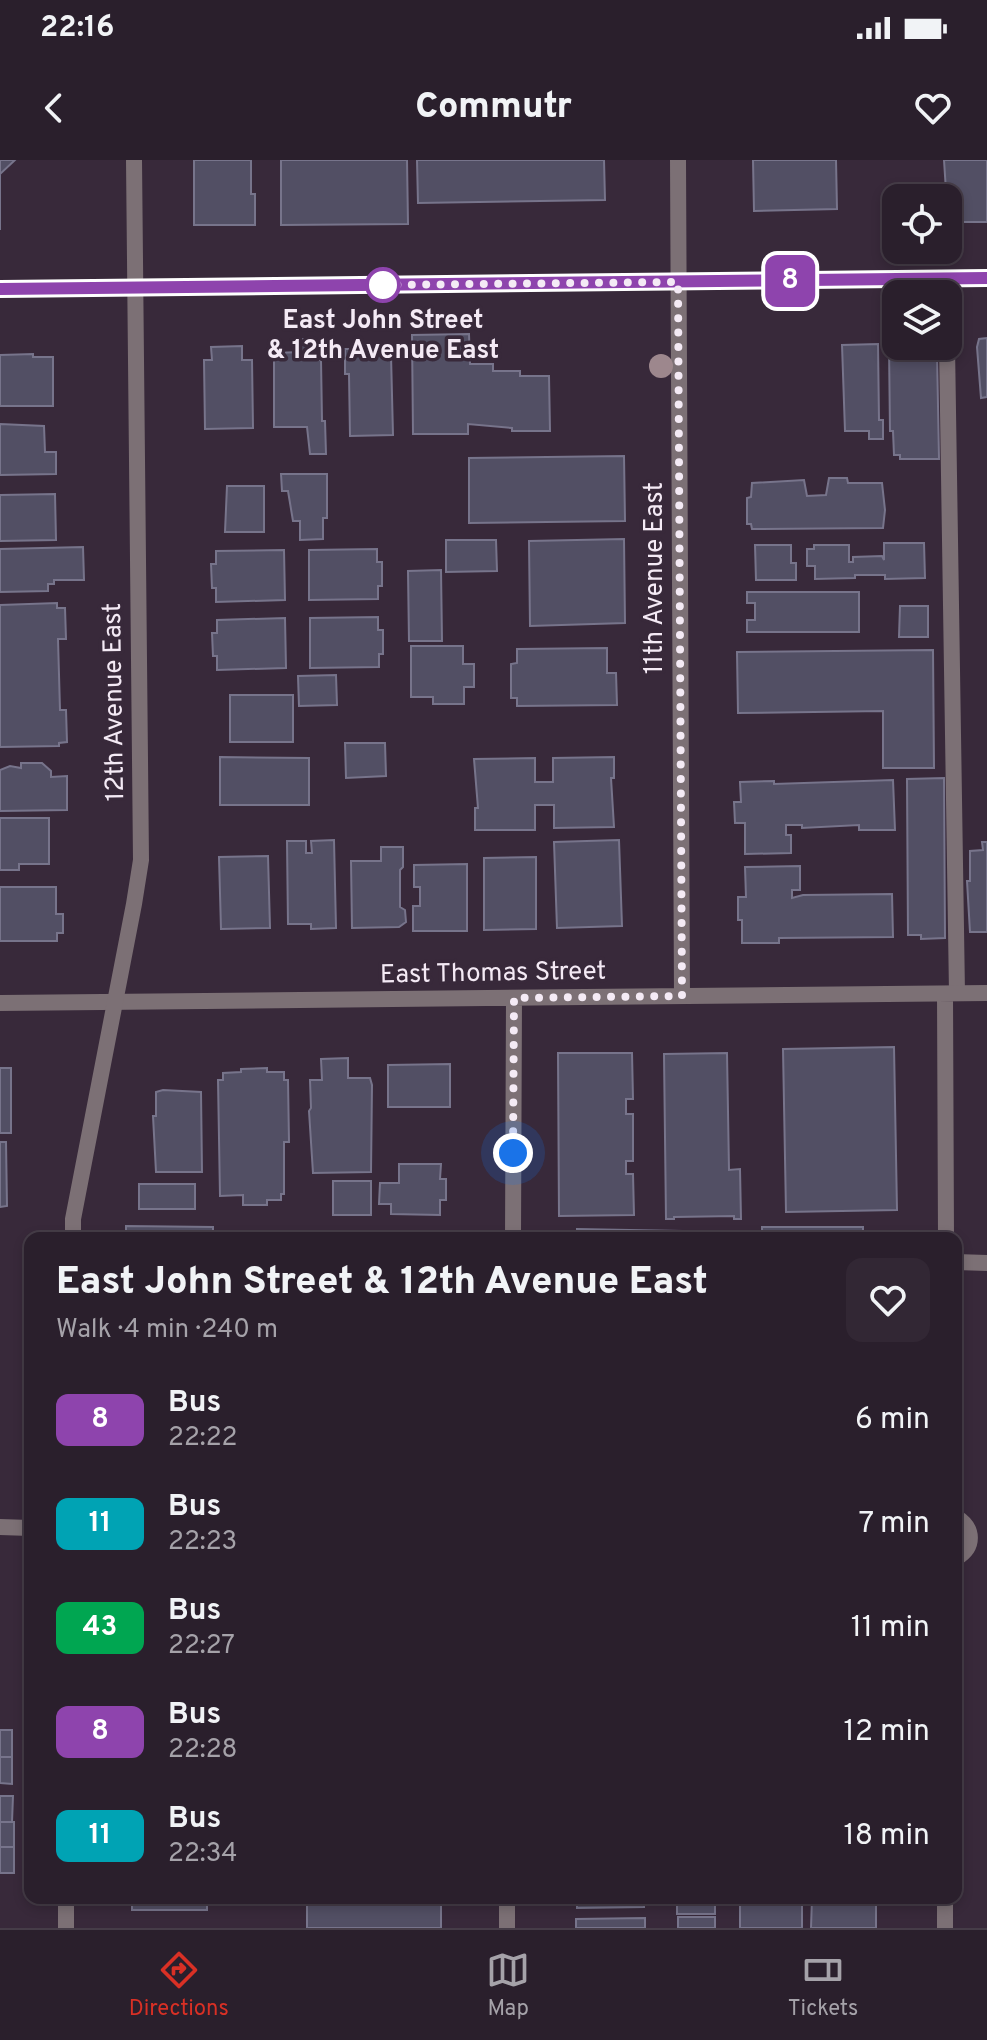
<!DOCTYPE html>
<meta charset="utf-8">
<style>
body{margin:0;font-family:Overpass,sans-serif;background:#322734;color:#f1f3f6;height:100vh;display:flex;flex-direction:column;font-size:30px;white-space:nowrap}
*{box-sizing:border-box;margin:0}
p{font-size:26px;color:#a5a2a9}
.icon{flex:none;width:44px;height:44px;fill:none;stroke:currentColor;stroke-width:2;stroke-linecap:round;stroke-linejoin:round}
.map{position:relative;flex:1;overflow:hidden}
.details{position:absolute;left:24px;top:1072px;width:938px;height:672px;display:flex;flex-direction:column;background:#2a1f2c;border-radius:16px;box-shadow:0 4px 12px #0003,0 0 0 2px #463d48}
.details>*{flex:none}
.badge{padding:0 16px;border-radius:12px;font-size:28px;line-height:52px}
.controls{position:absolute;left:882px;top:24px;display:grid;gap:16px}
.controls a{display:grid;place-items:center;width:80px;height:80px;border-radius:16px;background:#2a1f2c;box-shadow:0 4px 12px #0003,0 0 0 2px #463d48;font-size:40px}
.you{position:absolute;width:40px;height:40px;margin:-20px;border:6px solid #fff;border-radius:50%;background:#1a73e8;box-shadow:0 0 0 12px #1a73e833}
.map>.badge{position:absolute;translate:-50% -50%;box-shadow:0 0 0 4px #fff}
.round{display:grid;place-items:center;flex:none;width:84px;height:84px;border-radius:16px;background:#322734}
.summary{display:flex;align-items:center;justify-content:space-between;height:136px;padding:0 32px}
h1{font-size:38px;font-weight:800;line-height:60px}
ul{padding:0;list-style:none}
li{display:flex;align-items:center;gap:24px;height:104px;padding:0 32px}
li div{flex:1}
li b{display:block;font-size:30px}
li em{font-style:normal}
li .badge{min-width:88px;font-weight:700;text-align:center}
.status{display:flex;justify-content:space-between;align-items:center;height:56px;padding:0 40px;background:#2a1f2c;direction:ltr}
.status svg{height:22px;fill:currentColor}
header{display:flex;justify-content:space-between;align-items:center;height:104px;padding:0 32px;background:#2a1f2c;font-size:36px;font-weight:800}
.menu{display:flex;justify-content:space-around;align-items:center;height:112px;border-top:2px solid #463d48;background:#2a1f2c;font-size:22px;color:#a5a2a9}
.menu a{display:grid;justify-items:center;gap:4px}
.menu .on{color:#d93025}
.map>svg:first-child{display:block}
.building{fill:#524f64;stroke:#77748b;stroke-width:2}
.lines{fill:none;stroke-linecap:round;stroke-linejoin:round}
.service{stroke:#7c7075;stroke-width:16}
.minor{stroke:#7c7075;stroke-width:16}
.tertiary{stroke:#7c7075;stroke-width:16}
.tree{fill:#9d878d}
.line-casing{stroke:#fff;stroke-width:18}
.line{stroke:#8e44ad;stroke-width:12}
.walk{stroke:#f4eaf5;stroke-width:8;stroke-dasharray:0 14.4}
.stop-dot{fill:#fff;stroke:#8e44ad;stroke-width:4}
.labels{text-anchor:middle;dominant-baseline:central;stroke-width:7;stroke-linejoin:round;paint-order:stroke}
.stop-label{font-size:26px;font-weight:bold;fill:#f4eaf5;stroke:#38293a}
.street-label{font-size:26px;fill:#f4eaf5;stroke:#38293a}
</style>
<div class="status"><b>22:16</b><svg viewBox="0 0 49 12"><path d="M0 12V9h3v3zM5 12V6h3v6zM10 12V3h3v9zM15 12V0h3v12zM26 1h20v11H26zM47 4h2v5h-2z"/></svg></div>
<header><svg class="icon" aria-label="back" viewBox="0 0 24 24"><path d="M15 5l-7 7 7 7"/></svg>Commutr<svg class="icon" aria-label="heart" viewBox="0 0 24 24"><path d="M12 20l-8-8c-3-5 5-10 8-4 3-6 11-1 8 4z"/></svg></header>
<div class="map">
<svg width="987" height="1768" viewBox="0 0 987 1768">
<rect width="100%" height="100%" fill="#38293a"/>
<path class="building" d="M0 0H15L0 14V70Z
M194 0H251V34H255V65H194Z
M281 0H407L408 64 281 65Z
M417 0H604L605 40 418 43Z
M753 0H836L837 49 754 51Z
M944 0H987V62H948Z
M469 174 470 204H493V211H520V216H549L550 271H512V268L468 264V274H413L412 175Z
M987 178V237L981 238 977 187 979 179Z
M301 179H314V200H321L322 261H325L326 294H310L307 267H274V193L301 192Z
M878 184 879 260H883V279H869V271H845L842 185Z
M242 186V200H252L253 268 205 269 204 200H212L211 187Z
M889 186H900L901 193H937L939 299H900V295H894L893 271H890Z
M345 189H366L374 195H391L393 275 350 276 349 214H345Z
M33 194V197H53V246H0V195Z
M0 264 44 266 45 292H56V314L0 315Z
M624 296 625 361 469 363V298Z
M281 314H327V358H323V379L300 380V361H293L288 331H282Z
M829 318H847L848 323H882L885 350 883 368 752 369 751 364H747V338L751 337 752 323 804 320 807 336 826 335Z
M227 326H264V372H225Z
M55 334 56 380 0 381V335Z
M624 379 625 463 530 466 529 381Z
M446 380H496L497 411 446 412Z
M884 383H924L925 418 885 419V415H855V418L815 419V406H807V389H814V385H849V402H853V397L882 396 884 400Z
M755 385H791V403H796V420H756Z
M83 387 84 420H54V424H48V431L0 432V389Z
M377 389V402H382V426H378V439L309 440V390Z
M284 390 285 440 216 442V428H212L211 404H216V391Z
M441 410 442 481H409L408 411Z
M747 432H859V472H747V460H755V443H747Z
M57 443V448H65L66 479H58L60 550H66L67 582 59 583V586L0 587V445Z
M900 446H928V477H899Z
M378 457V470H383V494H379V507L310 508V458Z
M285 458 286 508 217 510V496H213L212 473H217V460Z
M411 486H463V504H474V527H464V544H433V537H411Z
M607 488V513H616L617 545 517 546V538H511V504L517 503V489Z
M933 490 934 608H883V551L738 553 737 492Z
M336 515 337 545 299 546 298 516Z
M230 535H293V582H230Z
M345 583H385L386 616 346 618Z
M220 597 309 598V645H220Z
M614 597V618H611L614 667 554 668V645H535V670H475V648H478L474 599 535 598V622H553V598Z
M21 603H42L51 611V617L67 616V650L0 651V610L10 606 21 608Z
M944 618 945 778 921 779V775H908L907 619Z
M893 620 895 670H859V665L802 668V665H786V675H791V693L745 694V663H735L734 642H741L740 622 774 621V624Z
M0 658H49V704H19V710H0Z
M334 680 336 768 311 769V764H288L287 681H306V693H312L311 681Z
M619 680 622 766 557 768 554 682Z
M982 682H987V772H970L967 721H970V691L983 690Z
M381 687H403V707L400 710V747L405 750 406 762 399 767 352 768 351 701H381Z
M268 696 270 768 221 769 219 697Z
M536 697V769L484 770V698Z
M467 704V771H413V746H420V727H414V705Z
M800 706V730H792V738L803 735 892 734 893 777 779 778V783H742V760H738V737H746L745 707Z
M0 727H56V754H63V773H57V781H0Z
M894 887 897 1050 786 1052 783 889Z
M558 893H632L633 939H626V954H633V1001H626V1014H633L634 1055 559 1056Z
M727 893 729 1010 740 1009 741 1059H734V1056L674 1057V1059H666L664 894Z
M348 898V918H370L372 925 371 1012 313 1013 309 951 311 948 310 920H322L321 899Z
M450 904V947H388V905Z
M0 908H11V973H0Z
M267 908V912H284V920H288L289 982H284V1034H281V1040H267V1045H243V1035L220 1036 218 920H223V913L241 912V909Z
M163 930 201 932 202 1012H156L153 956H156V932Z
M0 982H6L7 1046 0 1047Z
M399 1004H441L440 1019H446V1040H440V1055L391 1054V1044H379L380 1023H399Z
M333 1021H371V1055H333Z
M139 1024H195V1049H139Z
M126 1066 213 1067V1078H126Z
M762 1067H863V1078H762Z
M577 1069 682 1071V1078H572L577 1076Z
M0 1570H12V1597H0Z
M0 1597H12V1624L0 1623Z
M0 1636H13L12 1662H0Z
M0 1662H14V1687H0Z
M0 1687H14V1713H0Z
M132 1738H207V1750H132Z
M307 1738H441V1768H307Z
M577 1738H649V1744H644V1747L577 1748Z
M677 1738H715V1754H677Z
M740 1738H802V1768H740Z
M812 1738H872V1745H876V1768H811Z
M678 1757H715V1768H678Z
M645 1758V1768H576V1759Z"/>
<g class="lines">
<path class="service" d="M947 186 957 833
M956 1102 987 1103"/>
<path class="minor" d="M678 0 682 836
M945 834 946 1078
M0 843 987 833
M513 1078 514 838
M956 1357C974 1368 975 1387 956 1398
M0 1367 30 1368
M507 1768V1738
M945 1768V1738"/>
<path class="tertiary" d="M0 129 987 118
M73 1078V1059L134 744 141 700 134 0
M66 1768V1738"/>
</g>
<circle class="tree" cx="661" cy="206" r="12"/>
<g class="lines">
<g class="line-casing">
<path id="line" d="M0 129 987 118"/>
</g>
<use href="#line" class="line"/>
<path class="walk" d="M383 125 678 122 682 836 514 838 513 993"/>
</g>
<circle class="stop-dot" cx="383" cy="125" r="16"/>
<g class="labels">
<g class="stop-label">
<text x="383" y="161">East John Street<tspan x="383" dy="30">&amp; 12th Avenue East</tspan></text>
</g>
<g class="street-label">
<text transform="translate(655 418) rotate(-90)">11th Avenue East</text>
<text transform="translate(115 542) rotate(-91)">12th Avenue East</text>
<text transform="translate(493 814) rotate(-1)">East Thomas Street</text>
</g>
</g>
</svg>
<div class="controls">
<a><svg class="icon" aria-label="locate" viewBox="0 0 24 24"><circle cx="12" cy="12" r="6"/><path d="M12 2v4M12 18v4M2 12h4M18 12h4"/></svg></a>
<a><svg class="icon" aria-label="layers" viewBox="0 0 24 24"><path d="M12 4l9 5-9 5-9-5zM3 14l9 5 9-5"/></svg></a>
</div>
<div class="you" style="left:513px;top:993px"></div>
<b class="badge" style="left:790px;top:121px;background:#8e44ad;color:#fff">8</b>
<section class="details">
<div class="summary"><div><h1>East John Street &amp; 12th Avenue East</h1><p>Walk · 4 min · 240 m</p></div><a class="round"><svg class="icon" aria-label="heart" viewBox="0 0 24 24"><path d="M12 20l-8-8c-3-5 5-10 8-4 3-6 11-1 8 4z"/></svg></a></div>
<ul>
<li><span class="badge" style="background:#8e44ad;color:#fff">8</span><div><b>Bus</b><p>22:22</p></div><em>6 min</em></li>
<li><span class="badge" style="background:#00a3b4;color:#fff">11</span><div><b>Bus</b><p>22:23</p></div><em>7 min</em></li>
<li><span class="badge" style="background:#00a651;color:#fff">43</span><div><b>Bus</b><p>22:27</p></div><em>11 min</em></li>
<li><span class="badge" style="background:#8e44ad;color:#fff">8</span><div><b>Bus</b><p>22:28</p></div><em>12 min</em></li>
<li><span class="badge" style="background:#00a3b4;color:#fff">11</span><div><b>Bus</b><p>22:34</p></div><em>18 min</em></li>
</ul>
</section>
</div>
<nav class="menu">
<a class="on"><svg class="icon" aria-label="directions" viewBox="0 0 24 24"><path d="M12 3l9 9-9 9-9-9zM9 14v-3h6M13 9l2 2-2 2"/></svg>Directions</a>
<a><svg class="icon" aria-label="map" viewBox="0 0 24 24"><path d="M3 6l6-2 6 2 6-2v14l-6 2-6-2-6 2zM9 4v14M15 6v14"/></svg>Map</a>
<a><svg class="icon" aria-label="tickets" viewBox="0 0 24 24"><path d="M3 7h18v10H3zM15 7v10"/></svg>Tickets</a>
</nav>
